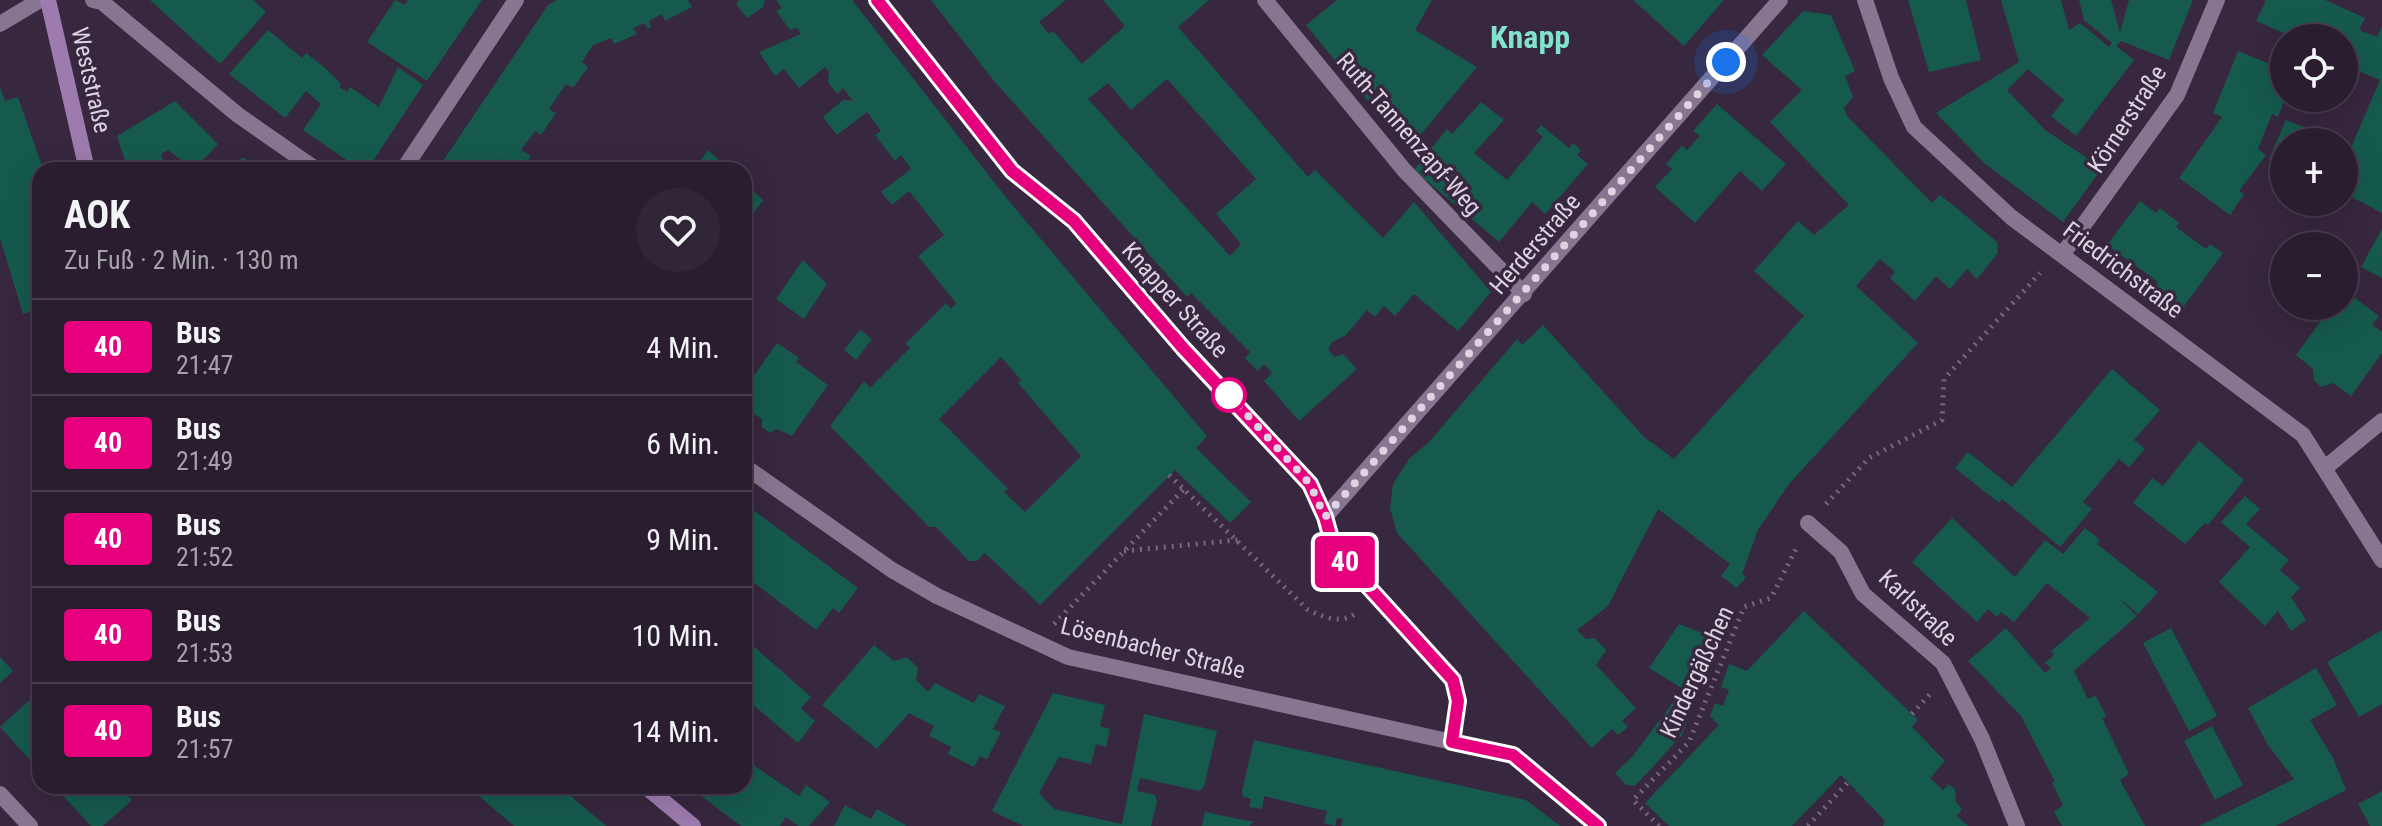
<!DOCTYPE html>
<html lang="de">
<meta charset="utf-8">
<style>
body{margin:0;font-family:"Roboto Condensed",sans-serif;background:#312637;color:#f1f3f6;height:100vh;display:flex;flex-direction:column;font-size:30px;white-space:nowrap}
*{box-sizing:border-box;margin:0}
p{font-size:26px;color:#a5a2aa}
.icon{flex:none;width:44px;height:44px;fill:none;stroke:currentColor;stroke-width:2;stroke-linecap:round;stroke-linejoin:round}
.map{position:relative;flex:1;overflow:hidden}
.sheet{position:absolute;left:32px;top:162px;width:720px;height:632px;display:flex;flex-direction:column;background:#291d2f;border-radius:24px;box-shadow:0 8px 32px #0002,0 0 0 2px #453b4b}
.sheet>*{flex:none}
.badge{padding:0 16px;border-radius:6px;font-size:28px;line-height:52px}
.controls{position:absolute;left:2270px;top:24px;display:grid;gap:16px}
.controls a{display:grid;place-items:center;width:88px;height:88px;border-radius:50%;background:#291d2f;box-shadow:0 8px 32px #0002,0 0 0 2px #453b4b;font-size:40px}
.you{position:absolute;width:40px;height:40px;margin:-20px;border:6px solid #fff;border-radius:50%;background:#1a73e8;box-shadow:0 0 0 12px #1a73e833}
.map>.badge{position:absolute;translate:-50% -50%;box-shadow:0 0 0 4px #fff}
.round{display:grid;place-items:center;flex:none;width:84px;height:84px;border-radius:42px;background:#312637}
.overview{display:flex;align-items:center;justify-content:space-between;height:136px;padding:0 32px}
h1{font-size:38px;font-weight:700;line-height:60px}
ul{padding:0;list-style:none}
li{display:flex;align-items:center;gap:24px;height:96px;padding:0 32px;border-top:2px solid #453b4b}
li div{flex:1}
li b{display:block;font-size:30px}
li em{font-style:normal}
li .badge{min-width:88px;font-weight:700;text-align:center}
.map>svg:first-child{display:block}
.building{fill:#165a4e;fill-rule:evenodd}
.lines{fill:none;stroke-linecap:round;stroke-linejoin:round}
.path{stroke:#76697d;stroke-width:5;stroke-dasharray:2 6;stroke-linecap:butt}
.minor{stroke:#877591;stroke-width:16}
.secondary{stroke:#9d7bae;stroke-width:16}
.line-casing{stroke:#fff;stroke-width:18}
.line{stroke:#e6007e;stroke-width:12}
.walk{stroke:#ddd3e2;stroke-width:8;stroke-dasharray:0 14.4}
.stop-dot{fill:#fff;stroke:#e6007e;stroke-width:4}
.labels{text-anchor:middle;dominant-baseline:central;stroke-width:7;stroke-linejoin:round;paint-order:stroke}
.street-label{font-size:24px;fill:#ddd3e2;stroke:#37273f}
.district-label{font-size:32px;font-weight:bold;fill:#7fe3cd;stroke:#37273f}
</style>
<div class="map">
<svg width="2382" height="826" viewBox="0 0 2382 826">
<rect width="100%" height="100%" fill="#37273f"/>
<path class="building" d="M150 0H253L266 12 220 64Z
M395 0 405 5 408 0H482L427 81 367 42Z
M557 0H688L692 7 665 21 662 14 649 21 651 27 648 29 645 23 633 28 637 34 614 44 611 38 593 45 582 62 588 67 573 88 566 84 549 109 556 113 541 135 535 131 521 150 531 156 522 170H513L496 159 488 170H437L548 5Z
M739 0H765L763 7 747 18 736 4Z
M776 0H852L1008 200 1207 436 1196 448 1251 502 1230 523 1175 470 1040 605 985 553 977 561H969L936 527H929L830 426 864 381 870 388 910 348 905 344 946 303 951 309 956 303 918 256 944 235 909 191 892 205 881 192 911 169 901 155 895 161 875 135 881 131 867 112 837 135 823 117 843 100 853 101 843 88 837 94 828 82 829 72 825 67 799 88 784 69 775 76 759 52 801 34 797 28 790 30 776 11 782 8ZM1001 357 1021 380 1018 383 1081 456 1025 512 1004 492 1008 489 939 419Z
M931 0H1066L1039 22 1049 34 1053 31 1082 64 1125 26 1103 0H1209L1178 27 1308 177 1315 170 1383 238 1414 202 1491 292 1458 331 1414 294 1395 316 1384 306 1375 317 1367 310 1346 335 1332 342 1328 350 1335 357 1343 354 1357 369 1299 421 1264 381 1272 373 1264 364 1258 371 1245 358 1250 352 1191 293 1187 297 994 81ZM1167 79 1256 179 1216 214 1241 244 1230 256 1088 99 1108 83 1131 110Z
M1337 0H1432L1415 30 1477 67 1408 150 1306 25Z
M1633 0H1724L1684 46Z
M1908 0H1966L1981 60 1929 72Z
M2001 0H2061L2069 30 2080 23 2109 47 2112 43 2084 20 2079 0H2111L2120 32 2129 0H2193L2169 60 2121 41 2116 46 2134 60 2076 136 2051 116 2064 100 2028 69 2007 90 2045 130 2102 168 2063 222 1984 163 1936 113 2019 62Z
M2266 0H2325L2365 18 2359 30 2377 37 2382 27V213L2344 193V164L2380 80 2344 65V38H2295L2256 21Z
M1803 11 1831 15 1855 71 1845 76 1853 97 1844 108 1847 116 1932 203 1940 195 1953 205 1997 242 1998 253 1977 279 1967 269 1950 289 1936 276 1915 301 1890 278 1895 272 1880 259 1856 286 1918 343 1789 484 1758 530 1742 574 1746 577 1737 588 1721 576 1730 564 1658 509 1608 606 1577 630 1586 639 1595 638 1606 650 1596 665 1636 708 1622 721 1628 727 1618 735 1612 729 1592 748 1397 533 1390 508 1393 484 1409 459 1430 441 1517 339 1522 345 1543 325 1644 437 1674 459 1804 316 1754 271 1798 221 1814 235 1849 205 1770 122 1802 90 1762 55Z
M268 30 302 58 306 53 325 68 341 84 339 87 347 92 350 87 379 107 398 67 423 85 369 167 358 168 303 130 321 104 306 91 285 118 229 74Z
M2238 51 2284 70 2285 98 2278 117 2272 114 2258 149 2266 155 2239 191 2244 194 2230 215 2179 178 2222 117 2213 113Z
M0 87 5 101 18 97 42 166 40 309 23 314 0 238Z
M175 101 218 144 194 170 168 150 161 154 166 170H128L117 136Z
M1481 102 1504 120 1474 153 1507 180 1543 137 1536 131 1541 125 1569 148 1573 143 1581 150 1577 155 1588 164 1545 214 1532 202 1499 242 1414 170 1447 129 1452 134Z
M1717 104 1786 164 1762 191 1740 171 1695 223 1655 187 1672 169 1666 164 1682 145 1687 150 1700 136 1693 131Z
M2286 120 2314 131 2305 142H2284V170L2269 159Z
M708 150 730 170H694Z
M242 157 262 170H233Z
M744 183 763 200 744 227Z
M2140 201 2156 213 2160 208 2179 223 2176 227 2206 249 2210 244 2223 253 2182 309 2154 288 2158 282 2107 245Z
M2382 229V278L2361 267Z
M803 260 827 284 804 319 776 299Z
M2355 298 2379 316 2372 325 2382 332V353L2351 396 2333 383 2321 387 2314 380 2313 369 2296 355 2332 306 2348 307Z
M860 330 872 339 856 360 844 350Z
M777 343 799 358 796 362 828 385 792 436 777 429 770 433 762 427V419L744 407V390Z
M2112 369 2160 410 2134 440 2145 449 2129 467 2119 459 2083 502 2092 509 2060 547 2002 499 1999 503 1955 468 1968 452 2012 487Z
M2199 441 2244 480 2208 525 2205 523 2185 544 2133 503 2152 478 2163 486Z
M2245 496 2260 509 2246 524 2289 560 2280 570 2300 588 2291 597 2306 620 2291 631 2278 611 2265 626 2219 582 2250 547 2221 522Z
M744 503 858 588 839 613 833 608 816 630 744 575Z
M1952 518 2015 577 2045 540 2063 554 2085 528 2100 540 2097 544 2158 592 2138 614 2117 597 2137 616 2074 671 2088 699 2096 696 2106 716 2102 718 2129 774 2120 780 2145 826H2062L2054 812 2063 805 2052 783 2055 782 2021 716 1968 661 2006 628 2045 673 2051 668 2045 663 2054 655 2051 651 2090 618 2047 583 2014 622 2001 612 1997 617 1988 609 1977 622 1912 562Z
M1804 611 1918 720 1912 727 1945 761 1930 778 1943 790 1948 784 1955 789 1956 802 1962 809 1957 816 1968 826H1883L1885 821 1841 775 1792 826H1669L1645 803 1719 725 1710 716 1715 703 1723 706 1729 690 1721 687 1729 664 1747 671Z
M1679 624 1715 638 1697 696 1682 735 1635 786 1626 785 1615 773 1632 757 1683 689 1649 668Z
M2171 628 2217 716 2189 731 2143 643Z
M2382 630V704L2359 717 2327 662Z
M744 638 811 697 801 708 815 721 798 743 744 697Z
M874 645 894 661 907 657 918 668 916 680 928 692 935 683 974 703 979 694 1005 706 993 729 1001 732 987 759 980 756 974 767 948 754 951 747 929 736 934 726 909 713 877 749 822 705Z
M0 657 13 671 0 683Z
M2316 668 2337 705 2310 720 2333 758 2346 790 2276 826H2199L2294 779 2268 745 2248 708Z
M1053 693 1105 705 1100 726 1110 729 1106 747 1096 744 1091 764 1059 757 1039 793 1054 809 1122 824 1144 714 1217 731 1204 787 1199 791 1140 778 1137 791 1155 795 1157 802 1151 826H1023L992 811Z
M35 695 40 700V771L0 727Z
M2212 726 2243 785 2215 800 2184 741Z
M1254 740 1526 800 1560 826H1341L1343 819 1337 818 1335 826 1324 823 1327 811 1296 804 1264 796 1262 809 1249 807 1251 799 1243 797 1242 791Z
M744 759 799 796 806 785 830 802 809 826H798L786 817 780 826H741L688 786H744Z
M54 786H119L132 800 103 826H91Z
M477 786H559L606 826H514L473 791Z
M2382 791V826H2370L2358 804Z
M845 805 871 819 877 809 907 826H834Z
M1205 812 1248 821H1253L1250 826H1202Z"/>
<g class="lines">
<path class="path" d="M1169 475 1307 609C1323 617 1340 625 1356 613
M1826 504 1869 458 1942 420 1944 379 2040 273
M1124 551 1238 540
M1054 624 1184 489
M1912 714 1930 694
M1659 826 1633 800 1689 742 1744 607 1771 598 1796 549
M1808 826 1848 782"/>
<path class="minor" d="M93 0 102 2 238 115 317 170
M877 0 1012 171 1074 221 1183 348 1310 484 1325 517 1334 549 1453 680 1458 701 1452 742 1513 755 1598 826
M1265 0 1404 170 1524 294
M1865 0 1891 78 1914 127 2011 217 2303 435 2382 560
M0 24 40 0
M403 170 516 0
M2062 255 2177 95 2217 0
M744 466 892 570 937 596 1068 657 1452 742
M2325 468 2382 421
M1325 517 1780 0
M1808 523 1841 552 1863 594 1943 663 1982 739 2017 826
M0 794 30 826"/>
<path class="secondary" d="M48 0 87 170
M645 786 693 826"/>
</g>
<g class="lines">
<g class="line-casing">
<path id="line" d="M877 0 1012 171 1074 221 1183 348 1310 484 1325 517 1334 549 1453 680 1458 701 1452 742 1513 755 1598 826"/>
</g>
<use href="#line" class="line"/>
<path class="walk" d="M1229 395 1310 484 1325 517 1726 62"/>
</g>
<circle class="stop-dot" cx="1229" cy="395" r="16"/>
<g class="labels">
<g class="street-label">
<text transform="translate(91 80) rotate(77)">Weststraße</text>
<text transform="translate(2127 119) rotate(-57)">Körnerstraße</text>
<text transform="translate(1409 134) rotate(49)">Ruth-Tannenzapf-Weg</text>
<text transform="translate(1535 244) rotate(-49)">Herderstraße</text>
<text transform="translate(2123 270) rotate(37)">Friedrichstraße</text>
<text transform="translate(1175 300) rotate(48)">Knapper Straße</text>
<text transform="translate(1918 608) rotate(44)">Karlstraße</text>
<text transform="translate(1153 648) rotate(14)">Lösenbacher Straße</text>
<text transform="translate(1697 672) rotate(-65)">Kindergäßchen</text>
</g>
<g class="district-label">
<text x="1530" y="37">Knapp</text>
</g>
</g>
</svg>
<div class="controls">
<a><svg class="icon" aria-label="locate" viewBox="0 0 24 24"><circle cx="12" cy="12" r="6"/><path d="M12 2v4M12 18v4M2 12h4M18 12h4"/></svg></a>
<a>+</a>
<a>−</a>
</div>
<div class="you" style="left:1726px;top:62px"></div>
<b class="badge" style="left:1345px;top:562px;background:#e6007e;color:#fff">40</b>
<section class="sheet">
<div class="overview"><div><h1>AOK</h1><p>Zu Fuß · 2 Min. · 130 m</p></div><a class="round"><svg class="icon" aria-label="heart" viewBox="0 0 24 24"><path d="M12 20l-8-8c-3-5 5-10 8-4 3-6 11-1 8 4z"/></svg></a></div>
<ul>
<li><span class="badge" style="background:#e6007e;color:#fff">40</span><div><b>Bus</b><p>21:47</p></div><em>4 Min.</em></li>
<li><span class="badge" style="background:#e6007e;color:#fff">40</span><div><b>Bus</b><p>21:49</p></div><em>6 Min.</em></li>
<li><span class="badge" style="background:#e6007e;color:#fff">40</span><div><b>Bus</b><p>21:52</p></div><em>9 Min.</em></li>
<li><span class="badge" style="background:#e6007e;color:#fff">40</span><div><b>Bus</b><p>21:53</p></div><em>10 Min.</em></li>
<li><span class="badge" style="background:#e6007e;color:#fff">40</span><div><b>Bus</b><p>21:57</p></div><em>14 Min.</em></li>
</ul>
</section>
</div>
